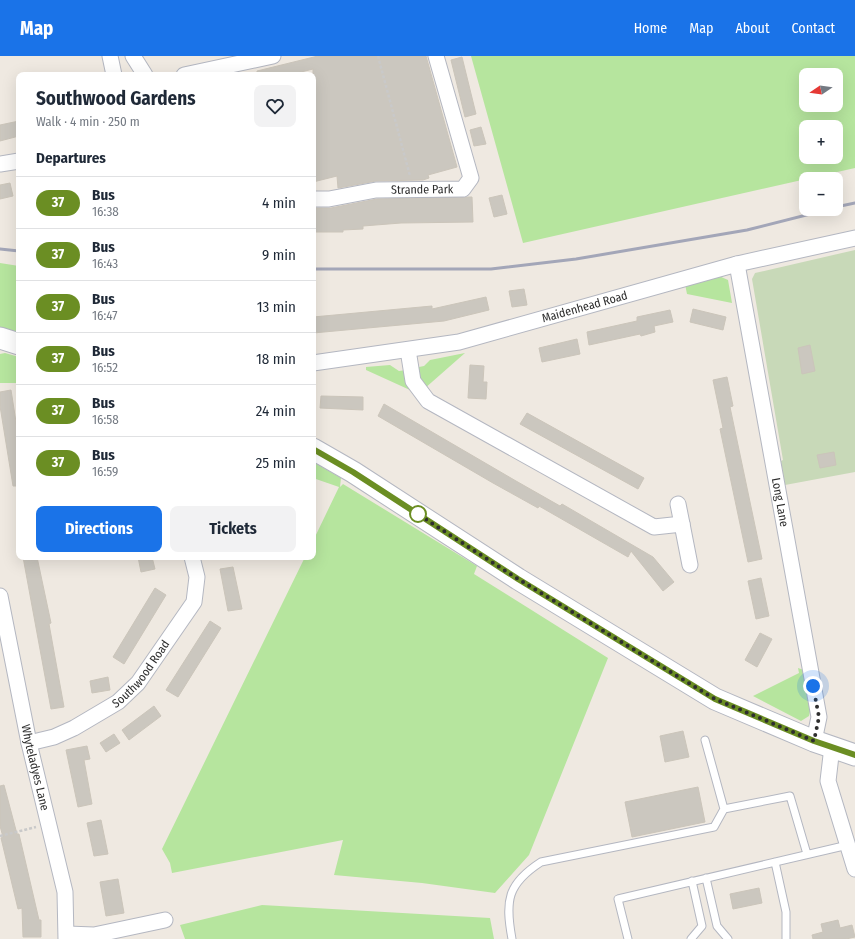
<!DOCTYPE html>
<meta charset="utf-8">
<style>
body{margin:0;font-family:"Fira Sans Condensed",sans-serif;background:#f2f2f3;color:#1f2937;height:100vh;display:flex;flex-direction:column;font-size:15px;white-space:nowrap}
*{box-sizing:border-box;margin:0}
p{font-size:13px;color:#747a83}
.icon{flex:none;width:22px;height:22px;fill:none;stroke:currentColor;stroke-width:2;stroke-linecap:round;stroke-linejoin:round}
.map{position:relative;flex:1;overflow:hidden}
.sheet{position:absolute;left:16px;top:16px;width:300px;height:488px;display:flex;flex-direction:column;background:#fff;border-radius:8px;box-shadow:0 4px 16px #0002}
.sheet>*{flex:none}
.badge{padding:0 8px;border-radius:13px;font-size:14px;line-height:26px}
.needle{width:26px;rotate:257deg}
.controls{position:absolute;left:799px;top:12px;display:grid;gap:8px}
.controls a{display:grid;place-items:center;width:44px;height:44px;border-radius:8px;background:#fff;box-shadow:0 4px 16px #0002;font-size:20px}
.you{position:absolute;width:20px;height:20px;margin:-10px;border:3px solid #fff;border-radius:50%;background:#1a73e8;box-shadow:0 0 0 6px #1a73e833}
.map>.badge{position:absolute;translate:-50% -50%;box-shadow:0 0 0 2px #fff}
h2{padding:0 20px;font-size:15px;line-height:36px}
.round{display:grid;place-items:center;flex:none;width:42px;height:42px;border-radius:8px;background:#f2f2f3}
.overview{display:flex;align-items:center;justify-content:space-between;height:68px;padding:0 20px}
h1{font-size:19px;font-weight:700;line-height:30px}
.action{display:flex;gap:8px;margin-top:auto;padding:8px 20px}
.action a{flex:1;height:46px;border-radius:8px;background:#1a73e8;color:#fff;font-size:16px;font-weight:700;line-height:46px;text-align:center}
.action a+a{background:#f2f2f3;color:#1f2937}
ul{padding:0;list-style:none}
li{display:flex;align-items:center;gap:12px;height:52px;padding:0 20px;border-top:1px solid #e0e1e3}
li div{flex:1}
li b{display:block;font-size:15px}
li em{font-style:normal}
li .badge{min-width:44px;font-weight:700;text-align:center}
header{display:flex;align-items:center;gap:24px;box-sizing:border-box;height:56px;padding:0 20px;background:#1a73e8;color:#fff}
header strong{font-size:19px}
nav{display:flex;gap:22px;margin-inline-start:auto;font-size:14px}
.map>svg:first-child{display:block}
.green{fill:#b6e59e;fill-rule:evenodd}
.cemetery{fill:#c8d9b8}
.building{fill:#cbc7bf;stroke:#cbc5ba}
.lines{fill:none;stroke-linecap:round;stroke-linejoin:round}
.lane-casing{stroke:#b4b7c1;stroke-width:9}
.street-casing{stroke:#b4b7c1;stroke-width:17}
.secondary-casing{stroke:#b4b7c1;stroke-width:23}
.path{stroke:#c9c9c9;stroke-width:2.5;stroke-dasharray:3 2;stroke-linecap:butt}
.lane{stroke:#fff;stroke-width:7}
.street{stroke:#fff;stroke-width:15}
.secondary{stroke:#fff;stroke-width:21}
.rail{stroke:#a3a6b8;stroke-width:3}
.line-casing{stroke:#fff;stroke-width:9}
.line{stroke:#6b8e23;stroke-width:6}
.walk{stroke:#2e2e2e;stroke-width:4;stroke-dasharray:0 7.2}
.stop-dot{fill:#fff;stroke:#6b8e23;stroke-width:2}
.labels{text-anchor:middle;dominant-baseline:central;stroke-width:3;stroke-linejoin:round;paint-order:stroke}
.street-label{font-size:12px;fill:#2e2e2e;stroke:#fff}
</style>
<header>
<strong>Map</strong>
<nav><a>Home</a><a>Map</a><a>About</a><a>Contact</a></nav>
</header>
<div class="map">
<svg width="855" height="883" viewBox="0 0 855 883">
<rect width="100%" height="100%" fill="#efe9e1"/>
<path class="green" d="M471 0H855V112L523 187ZM806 19H836V49H806ZM806 71H836V101H806Z
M0 207 19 210V281L0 273Z
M719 220 728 224 732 247 687 238 685 228Z
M5 297 19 301V327H0V298Z
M465 297 424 333 418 322 419 311 424 310 430 304Z
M390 309 399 315 406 314 410 334 366 314V311Z
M313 406 341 422 340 431 343 428 477 510 474 518 608 602 529 799 495 837 422 827 334 819 343 784 172 817 170 807 162 793 305 501H313V485L339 431 313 422Z
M798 612 804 614 810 655 809 660 801 665 753 640 799 617Z
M262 849 490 862 494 883H185L180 869Z"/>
<path class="cemetery" d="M855 194V416L785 429 781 405 783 404 752 223 755 217Z"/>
<path class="building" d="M318 0H426L457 111 428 119 429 122 423 124 376 125 338 132 337 120 313 126V13L289 19H257V15Z
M462 1 476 58 465 61 451 4Z
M19 65V80L0 85V69Z
M481 71 486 88 474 90 470 74Z
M10 127 13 140 0 143V129Z
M502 139 507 158 494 161 489 142Z
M472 141 473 166 401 167 363 170V173L343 174V176H313V152H331L377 143Z
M524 233 527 249 512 251 509 235Z
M486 241 489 254 444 265 313 277V261L432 250V253Z
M693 253 726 261 723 274 690 266Z
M670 254 673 266 654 270 655 276 641 280 640 278 589 289 587 276 637 265V261Z
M577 283 580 298 542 306 539 292Z
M810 289 815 315 802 318 798 292Z
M470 309 484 310 483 326H487L486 343 468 342Z
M727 321 733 350 730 351 762 503 748 506 720 373 723 372 713 324Z
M11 334 19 385V430H13L0 350V336Z
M321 340 363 341V354L320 352Z
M384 348 516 425 560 450 562 448 653 501 674 526 663 535 631 495 628 501 539 450 538 452 493 427 378 360Z
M527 357 644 422 638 433 520 368Z
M834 396 836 409 820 412 817 399Z
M23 501H37L51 567 49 568 64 651 51 653Z
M138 501H152L155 513 141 516Z
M233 511 242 553 228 555 220 513Z
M761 522 769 560 756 563 748 525Z
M155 532 166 539 124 608 113 601Z
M210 565 221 572 178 641 166 634Z
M760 577 772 583 757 611 745 604Z
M108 621 110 634 92 637 90 625Z
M154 650 161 660 129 684 122 674Z
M683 675 689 701 665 706 660 680Z
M114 678 120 687 106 696 100 687Z
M87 690 90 703 84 704 92 748 78 751 66 694Z
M4 729 17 778H19L39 864H41V881H23L22 852 18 853 1 782 3 781 0 770V730Z
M698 731 705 766 632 781 625 746Z
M101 764 108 798 94 800 87 767Z
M118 823 124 857 106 860 100 826Z
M759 832 762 847 733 853 730 838Z
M838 864 840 872 852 869 855 881 846 883H813L812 879 823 876 821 868Z"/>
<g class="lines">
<g class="lane-casing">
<path id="lane" d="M705 684 724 753 790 740 807 798
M775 806 786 856V883
M706 822 717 870 728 883
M512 883C505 845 507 828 541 806L714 771 724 753
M628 883 618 843 848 789
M691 883 702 870 692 825"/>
</g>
<g class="street-casing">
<g id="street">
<path d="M110 0 114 19"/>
<path d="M133 0 145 19"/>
<path d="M184 19 273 0"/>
<path d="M0 108 19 105"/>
<path id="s1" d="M313 143H329L376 134 463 133 471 122 436 0"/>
<path id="s2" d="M737 208 819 661 814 685"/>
<path d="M408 294 413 325 428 345 654 471 682 468 690 509"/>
<path id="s3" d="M313 307 459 286 737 208 855 182"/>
<path d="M678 448 682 468"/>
<path id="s4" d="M0 540 29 687 65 836 66 883"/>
<path id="s5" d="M29 687 54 681 74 672 118 646 138 627 194 546 197 521 192 501"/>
<path d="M832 691 828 725 855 813"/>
<path d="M67 878 94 879 165 864"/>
</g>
</g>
<g class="secondary-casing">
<path id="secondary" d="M0 282 19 288
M313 393 353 416 518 523 715 643 814 685 855 699"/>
</g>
<path class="path" d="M378 0 410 120
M0 780 36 771"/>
<use href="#lane" class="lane"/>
<use href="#street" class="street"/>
<use href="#secondary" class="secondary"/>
<path class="rail" d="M836 151 855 147
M0 193 19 195
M313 213H491L576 203 747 174 830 153"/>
</g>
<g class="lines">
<g class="line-casing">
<path id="line" d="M313 393 353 416 518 523 715 643 814 685 855 699"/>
</g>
<use href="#line" class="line"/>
<path class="walk" d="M418 458 416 457 518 523 715 643 814 685 819 661 813 630"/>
</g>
<circle class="stop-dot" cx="418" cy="458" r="8"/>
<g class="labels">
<g class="street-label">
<text stroke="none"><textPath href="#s1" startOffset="110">Strande Park</textPath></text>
<text stroke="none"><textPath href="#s3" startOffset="278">Maidenhead Road</textPath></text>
<text stroke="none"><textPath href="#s2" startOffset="242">Long Lane</textPath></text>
<text stroke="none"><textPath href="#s5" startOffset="135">Southwood Road</textPath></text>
<text stroke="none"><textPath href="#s4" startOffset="175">Whyteladyes Lane</textPath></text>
</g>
</g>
</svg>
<div class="controls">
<a><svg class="needle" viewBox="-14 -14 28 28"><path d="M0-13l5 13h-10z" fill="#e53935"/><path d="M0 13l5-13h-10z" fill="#747a83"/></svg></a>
<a>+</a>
<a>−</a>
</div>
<div class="you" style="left:813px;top:630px"></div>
<section class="sheet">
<div class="overview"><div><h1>Southwood Gardens</h1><p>Walk · 4 min · 250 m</p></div><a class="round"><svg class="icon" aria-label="heart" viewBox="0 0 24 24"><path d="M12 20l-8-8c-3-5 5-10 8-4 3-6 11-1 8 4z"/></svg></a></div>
<h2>Departures</h2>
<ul>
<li><span class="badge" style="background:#6b8e23;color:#fff">37</span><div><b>Bus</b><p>16:38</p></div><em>4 min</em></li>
<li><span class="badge" style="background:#6b8e23;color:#fff">37</span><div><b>Bus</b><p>16:43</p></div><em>9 min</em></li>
<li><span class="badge" style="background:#6b8e23;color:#fff">37</span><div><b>Bus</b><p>16:47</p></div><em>13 min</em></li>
<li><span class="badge" style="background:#6b8e23;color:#fff">37</span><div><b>Bus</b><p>16:52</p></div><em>18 min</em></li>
<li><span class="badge" style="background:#6b8e23;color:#fff">37</span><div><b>Bus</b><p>16:58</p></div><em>24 min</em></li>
<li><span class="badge" style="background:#6b8e23;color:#fff">37</span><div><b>Bus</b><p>16:59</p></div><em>25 min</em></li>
</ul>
<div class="action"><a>Directions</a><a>Tickets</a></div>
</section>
</div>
